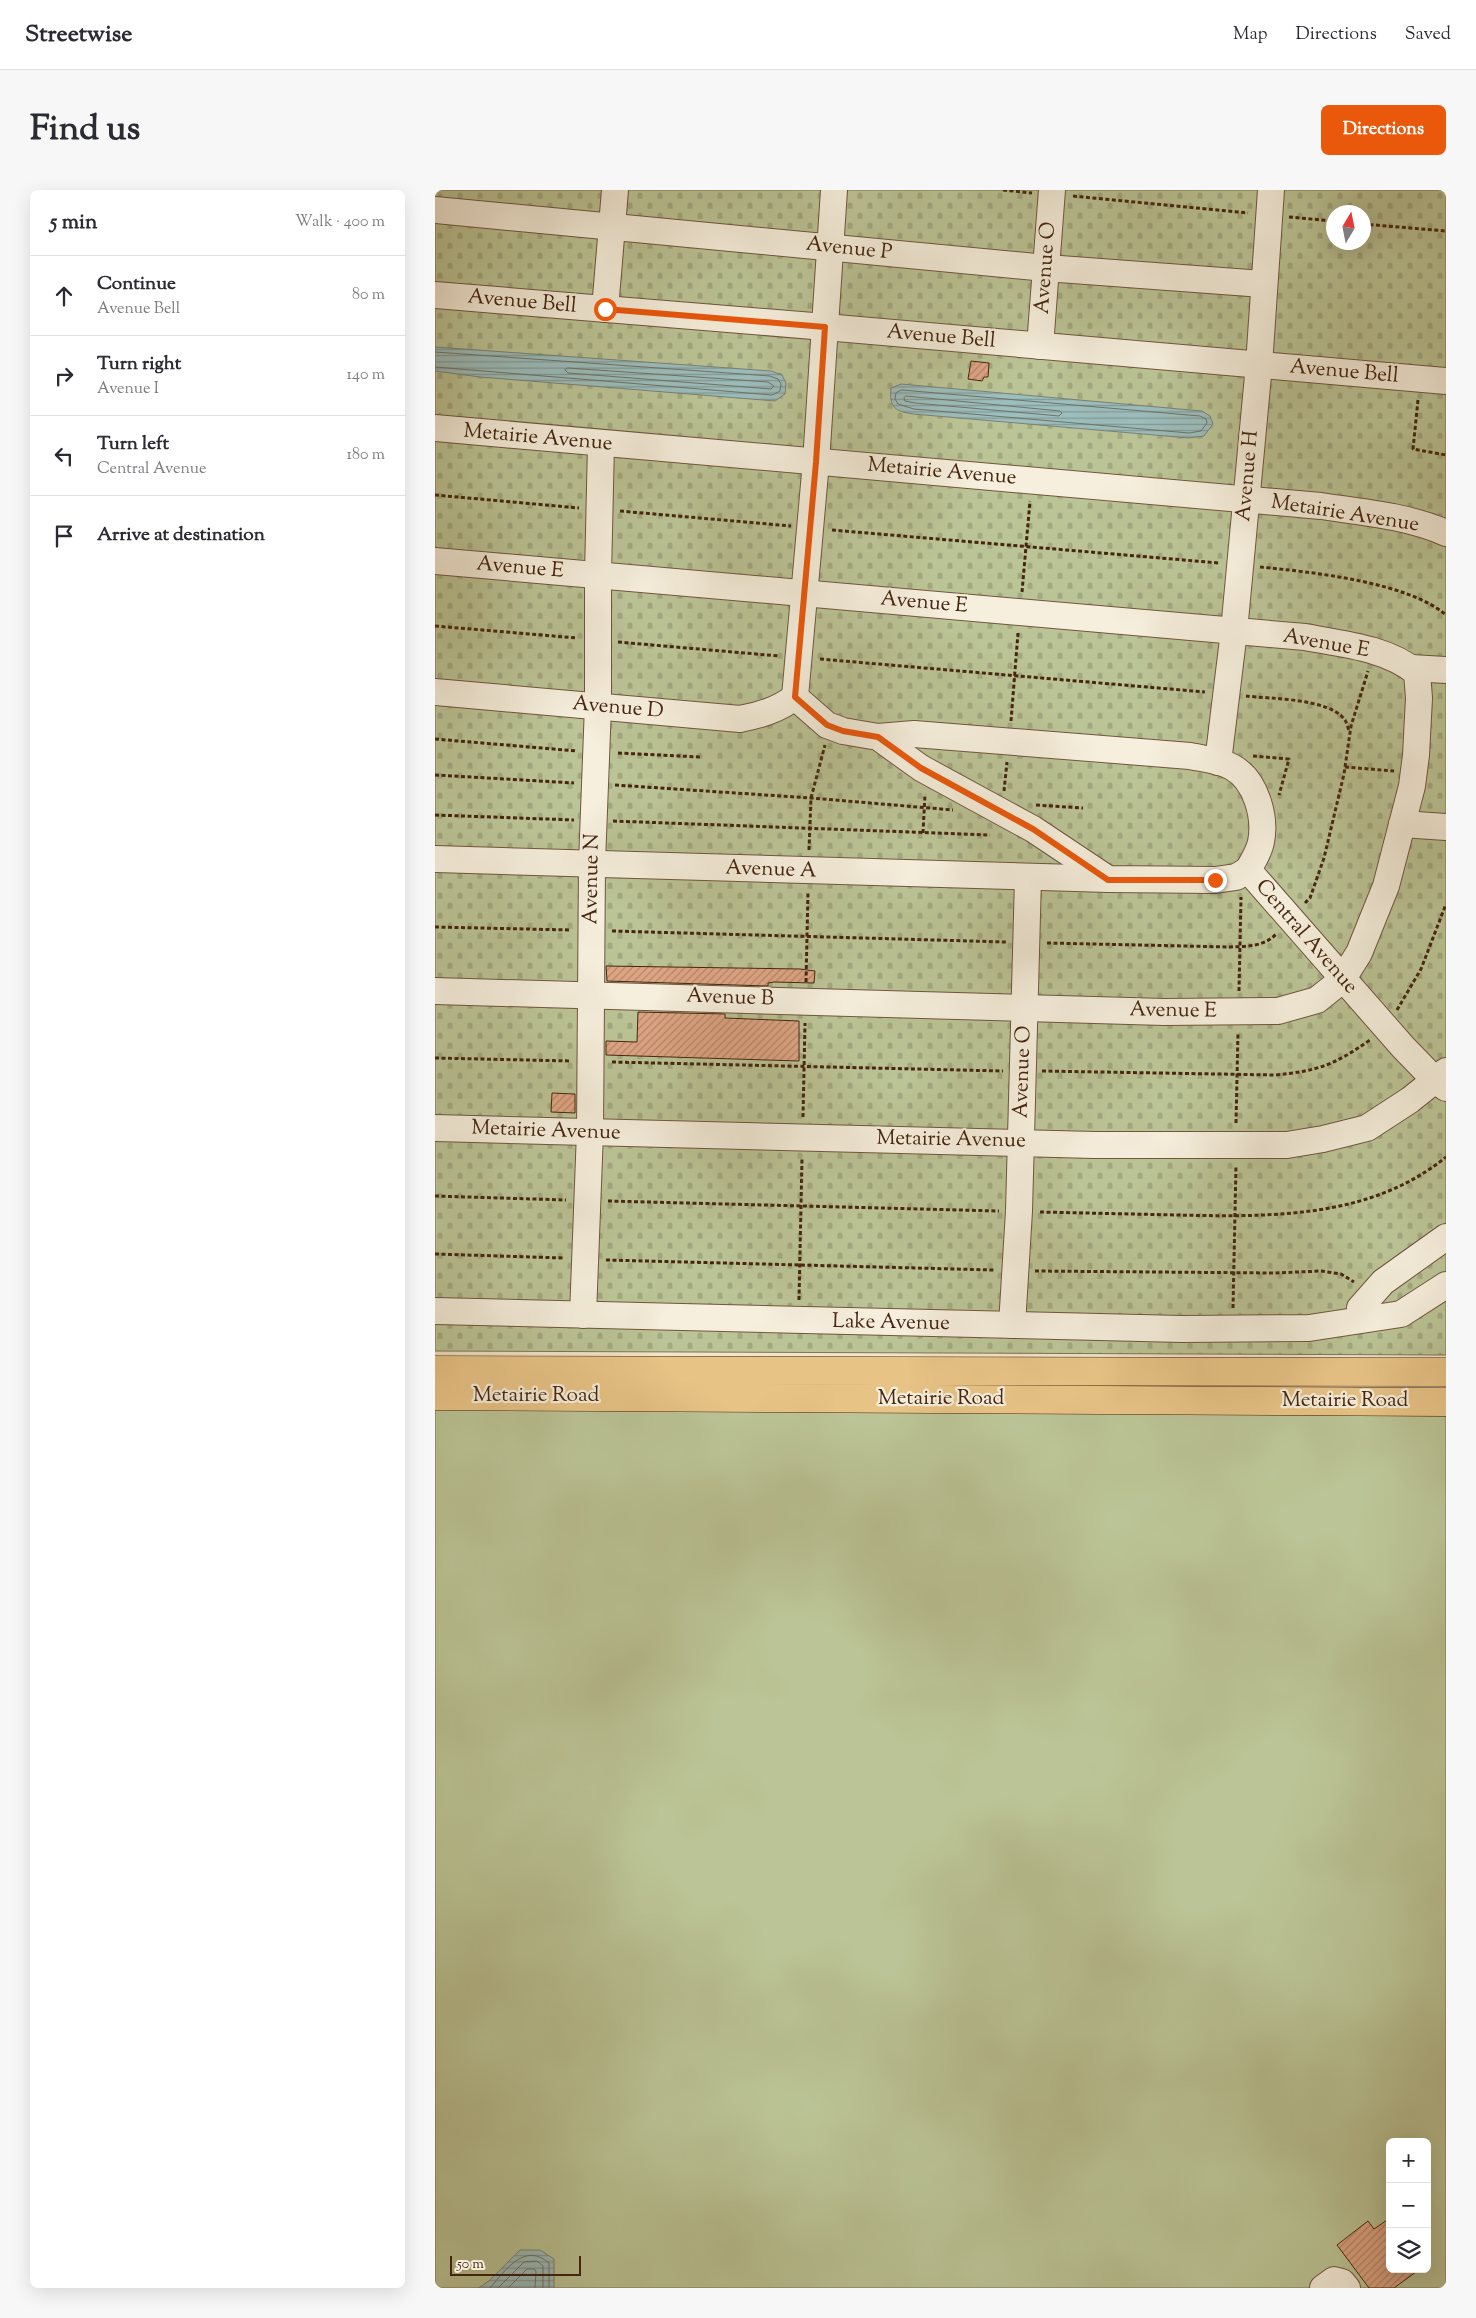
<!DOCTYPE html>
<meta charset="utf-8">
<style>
body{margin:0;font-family:"Sorts Mill Goudy",serif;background:#f7f7f7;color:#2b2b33}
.controls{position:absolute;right:15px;bottom:15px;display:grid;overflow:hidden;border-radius:8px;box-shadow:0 5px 20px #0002}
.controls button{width:45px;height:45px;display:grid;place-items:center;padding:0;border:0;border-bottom:1px solid #e1e1e2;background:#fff;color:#2b2b33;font:25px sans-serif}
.compass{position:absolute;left:891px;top:15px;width:45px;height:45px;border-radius:50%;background:#fff;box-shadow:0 5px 20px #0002;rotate:10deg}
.scale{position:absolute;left:15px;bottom:12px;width:131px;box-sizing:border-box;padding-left:5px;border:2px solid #46250f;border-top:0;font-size:14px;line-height:18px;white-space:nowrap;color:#46250f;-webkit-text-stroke:4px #f6efdd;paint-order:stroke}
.stop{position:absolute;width:15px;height:15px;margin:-11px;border:4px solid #ea580c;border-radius:50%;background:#fff}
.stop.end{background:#ea580c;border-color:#fff;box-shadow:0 1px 5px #0008}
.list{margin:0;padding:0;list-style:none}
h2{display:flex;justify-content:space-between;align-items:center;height:65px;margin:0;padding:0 20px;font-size:21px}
h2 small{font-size:16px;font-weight:400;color:#7c7c81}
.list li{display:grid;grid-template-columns:32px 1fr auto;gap:15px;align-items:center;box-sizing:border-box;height:80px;padding:0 20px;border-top:1px solid #e1e1e2}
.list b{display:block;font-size:19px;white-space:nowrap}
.list p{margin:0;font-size:16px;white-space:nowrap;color:#7c7c81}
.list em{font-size:16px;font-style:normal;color:#7c7c81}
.icon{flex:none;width:28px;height:28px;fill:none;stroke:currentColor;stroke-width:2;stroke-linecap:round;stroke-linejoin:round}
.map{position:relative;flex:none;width:1011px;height:2098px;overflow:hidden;border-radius:8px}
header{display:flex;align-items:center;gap:30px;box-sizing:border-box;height:70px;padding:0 25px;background:#fff;border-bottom:1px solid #e1e1e2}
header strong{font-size:24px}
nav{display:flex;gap:28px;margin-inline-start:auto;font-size:18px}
.intro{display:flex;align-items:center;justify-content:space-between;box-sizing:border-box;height:120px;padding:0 30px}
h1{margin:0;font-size:35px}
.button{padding:12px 22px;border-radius:8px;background:#ea580c;color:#fff;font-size:18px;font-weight:700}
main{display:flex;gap:30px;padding:0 30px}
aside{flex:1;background:#fff;border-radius:8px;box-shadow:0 5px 20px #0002}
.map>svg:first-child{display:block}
</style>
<header>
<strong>Streetwise</strong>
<nav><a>Map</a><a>Directions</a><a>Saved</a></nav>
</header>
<div class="intro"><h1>Find us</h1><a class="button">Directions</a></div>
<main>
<aside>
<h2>5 min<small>Walk · 400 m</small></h2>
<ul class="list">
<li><svg class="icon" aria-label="ahead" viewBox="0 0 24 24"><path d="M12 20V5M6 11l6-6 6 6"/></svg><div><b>Continue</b><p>Avenue Bell</p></div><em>80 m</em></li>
<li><svg class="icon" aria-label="right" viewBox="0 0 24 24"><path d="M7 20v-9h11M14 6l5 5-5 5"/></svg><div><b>Turn right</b><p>Avenue I</p></div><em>140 m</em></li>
<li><svg class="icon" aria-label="left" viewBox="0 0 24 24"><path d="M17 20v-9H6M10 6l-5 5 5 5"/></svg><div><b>Turn left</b><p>Central Avenue</p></div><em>180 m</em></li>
<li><svg class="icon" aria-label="arrive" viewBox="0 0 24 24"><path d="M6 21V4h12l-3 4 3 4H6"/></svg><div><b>Arrive at destination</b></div></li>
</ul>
</aside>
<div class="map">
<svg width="1011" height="2098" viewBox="0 0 1011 2098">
<defs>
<pattern id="cemetery-stones" width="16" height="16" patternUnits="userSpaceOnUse" patternTransform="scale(1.25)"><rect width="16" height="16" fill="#bbc496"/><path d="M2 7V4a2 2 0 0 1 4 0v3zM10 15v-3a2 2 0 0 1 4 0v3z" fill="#a2a880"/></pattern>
<pattern id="water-rules" width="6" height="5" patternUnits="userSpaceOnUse" patternTransform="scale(1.25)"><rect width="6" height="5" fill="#9cbebd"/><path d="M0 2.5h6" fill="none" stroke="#819a98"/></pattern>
<pattern id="building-hatch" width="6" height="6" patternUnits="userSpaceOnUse" patternTransform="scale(1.25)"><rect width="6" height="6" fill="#dea584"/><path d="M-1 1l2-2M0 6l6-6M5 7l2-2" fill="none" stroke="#b6866a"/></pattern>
</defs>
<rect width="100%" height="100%" fill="#f1e6cb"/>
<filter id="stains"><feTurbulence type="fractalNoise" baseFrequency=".004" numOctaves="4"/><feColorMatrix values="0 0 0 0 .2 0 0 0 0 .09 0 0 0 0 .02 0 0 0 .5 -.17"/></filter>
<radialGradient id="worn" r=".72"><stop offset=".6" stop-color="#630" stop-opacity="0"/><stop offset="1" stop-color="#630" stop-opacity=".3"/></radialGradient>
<path fill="#bbc496" stroke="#807452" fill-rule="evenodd" d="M0 1218 1011 1226V2098H0ZM955 1952H992V2079H955Z"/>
<path fill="url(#cemetery-stones)" stroke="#807452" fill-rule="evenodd" d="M0 0H1011V1165L0 1161ZM898 22H928V52H898Z"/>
<g fill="url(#water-rules)" stroke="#7a8177">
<path d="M0 157 336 181 347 185 351 193 350 204 340 211 45 187 0 181Z"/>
<path d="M466 194 767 221 775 226 778 234 769 246 754 248 478 224C460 221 454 218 456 198Z"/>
<path d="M85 2060H105L119 2069V2098H43C55 2093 73 2071 85 2060Z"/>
</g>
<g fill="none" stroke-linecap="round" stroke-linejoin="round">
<g stroke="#717266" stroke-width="1">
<path d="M0 162 335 186 343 189 346 194 345 201 337 205 0 177"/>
<path d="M133 178 333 192 339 196 336 199 133 183 130 180Z"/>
<path d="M467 200 765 226 771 229 772 233 766 241 754 243 479 219 463 214 460 209 461 203Z"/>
<path d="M471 206 625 221 627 223 624 226 480 213 470 211 469 208Z"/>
<path d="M55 2098C71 2079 90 2052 114 2073V2098"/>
<path d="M63 2098 89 2072 102 2071 108 2076V2098"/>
<path d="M73 2098 92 2079H99L101 2081 100 2098"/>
</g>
</g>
<g fill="url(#building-hatch)" stroke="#46250f">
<path d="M536 171 554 173 553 187H549L547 191 533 189Z"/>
<path d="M171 776 365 779 380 781 379 793 339 792 333 793V796L172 791Z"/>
<path d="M203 822 290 824V828L364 831V871L171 865V851L202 852Z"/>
<path d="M117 903 140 904V923L116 922Z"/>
<path d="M955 2028V2079H985L959 2098H934L902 2055 933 2031 939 2039Z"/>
</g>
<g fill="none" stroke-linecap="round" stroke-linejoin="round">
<defs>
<g id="minor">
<path d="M0 20 611 78 828 94"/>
<path d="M0 105 390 137 1011 191"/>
<path d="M170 119 180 0"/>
<path d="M605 156 617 0"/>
<path d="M0 238 886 316C927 322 973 326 1011 343"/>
<path d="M0 371 870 447C907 454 953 458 982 483L984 508 981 565 977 596 951 696 924 763 907 790 882 810 843 821 729 822 0 801"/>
<path d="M976 478 1011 480"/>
<path d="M0 502 305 529C325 525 343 520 360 507"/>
<path d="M360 507 392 535 408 541 443 547 486 578 598 639 673 689 780 690 801 687 813 680 968 857 1000 890 1011 898"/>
<path d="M360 507 381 272 399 0"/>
<path d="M443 547 479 544 755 566C769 569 784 570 797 577 821 590 831 627 826 652 824 662 818 671 813 680"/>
<path d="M783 572 799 441 824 175 836 0"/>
<path d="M967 634 1011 637"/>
<path d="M0 669 673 689"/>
<path d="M0 938 660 955H852L888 949 932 938 975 910 1011 881"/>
<path d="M925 1118 948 1092 1011 1047"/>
<path d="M0 1121 747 1139 874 1138 966 1124 1011 1095"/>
<path d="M148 1125 155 942 157 673 163 516V385L166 254"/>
<path d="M577 1135 584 1021 593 688"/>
<path d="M888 2098 899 2090 907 2092 912 2098"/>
</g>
<g id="major">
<path d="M0 1180 1011 1182"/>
<path d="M0 1206 1011 1212"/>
</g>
</defs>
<use href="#minor" stroke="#71553e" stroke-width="28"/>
<use href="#major" stroke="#46250f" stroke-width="29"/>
<g stroke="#46250f" stroke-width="3" stroke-dasharray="4 2.5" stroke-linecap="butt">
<path d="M568 0 597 3"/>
<path d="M638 6 813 23"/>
<path d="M854 27 898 31"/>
<path d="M928 34 1011 41"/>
<path d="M983 210 978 259 1011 265"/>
<path d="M0 305 144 318"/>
<path d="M185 321 356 336"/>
<path d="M397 340 784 373"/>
<path d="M825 377C876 382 973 392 1011 425"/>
<path d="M587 402 595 311"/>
<path d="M0 436 142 448"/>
<path d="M183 452 344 466"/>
<path d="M385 469 770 502"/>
<path d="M811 506C836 509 894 508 910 530 912 533 913 538 914 541"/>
<path d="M576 531 583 443"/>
<path d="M0 549 142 561"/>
<path d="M183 563 265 567"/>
<path d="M818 566 854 569 844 605"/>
<path d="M910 577 959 581"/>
<path d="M0 585 139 593"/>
<path d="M180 595 376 608 518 620"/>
<path d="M569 601 572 572"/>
<path d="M601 615 648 618"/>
<path d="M0 625 139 630"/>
<path d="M178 631 555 645"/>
<path d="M488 643 490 604"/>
<path d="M374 660 376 608 390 555"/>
<path d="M870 713 875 708 889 668 909 584 916 536 933 481"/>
<path d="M0 737 136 740"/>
<path d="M177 741 571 752"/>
<path d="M612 753 795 757C812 756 830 757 842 743"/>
<path d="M371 792 373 701"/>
<path d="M804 801 806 707"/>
<path d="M962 820 986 779 1011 714"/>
<path d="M0 868 136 871"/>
<path d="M177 872 568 881"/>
<path d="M607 881 840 885C883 881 899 875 935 850"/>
<path d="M368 927 370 833"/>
<path d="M801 933 803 842"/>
<path d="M0 1006 131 1010"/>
<path d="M173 1011 564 1021"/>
<path d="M605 1022C651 1023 696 1024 742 1025 835 1027 935 1029 1011 967"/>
<path d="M0 1064 129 1068"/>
<path d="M171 1070 559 1080"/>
<path d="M600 1081 839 1083 886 1081 906 1084 919 1092"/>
<path d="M364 1110 367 968"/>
<path d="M798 1118 801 975"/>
</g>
<use href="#minor" stroke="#f6efdd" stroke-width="26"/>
<use href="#major" stroke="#e8c386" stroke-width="28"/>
</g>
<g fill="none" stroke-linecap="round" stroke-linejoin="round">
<path stroke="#ea580c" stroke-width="6" d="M170 119 390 137 381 272 360 507 392 535 408 541 443 547 486 578 598 639 673 690H780"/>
</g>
<g text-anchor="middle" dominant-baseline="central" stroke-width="4.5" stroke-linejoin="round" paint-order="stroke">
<g font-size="21" fill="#46250f" stroke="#f6efdd">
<text transform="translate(414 59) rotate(6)">Avenue P</text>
<text transform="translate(611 78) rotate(-86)">Avenue O</text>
<text transform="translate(87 112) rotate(5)">Avenue Bell</text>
<text transform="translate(506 147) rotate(5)">Avenue Bell</text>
<text transform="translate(909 182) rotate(5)">Avenue Bell</text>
<text transform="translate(103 248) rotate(5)">Metairie Avenue</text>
<text transform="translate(507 282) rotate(5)">Metairie Avenue</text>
<text transform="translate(813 286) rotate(-85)">Avenue H</text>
<text transform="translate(910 324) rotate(9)">Metairie Avenue</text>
<text transform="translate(85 378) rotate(5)">Avenue E</text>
<text transform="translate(489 413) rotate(5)">Avenue E</text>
<text transform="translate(891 454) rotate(10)">Avenue E</text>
<text transform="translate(183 518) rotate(5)">Avenue D</text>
<text transform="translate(336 680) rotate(2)">Avenue A</text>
<text transform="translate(157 689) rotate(-89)">Avenue N</text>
<text transform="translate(871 747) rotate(49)">Central Avenue</text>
<text transform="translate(295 808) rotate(2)">Avenue B</text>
<text transform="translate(738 821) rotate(1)">Avenue E</text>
<text transform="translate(588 882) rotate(-88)">Avenue O</text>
<text transform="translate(111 941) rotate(2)">Metairie Avenue</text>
<text transform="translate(516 950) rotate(1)">Metairie Avenue</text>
<text transform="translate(456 1133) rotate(1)">Lake Avenue</text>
<text x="101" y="1206">Metairie Road</text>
<text x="506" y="1209">Metairie Road</text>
<text x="910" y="1211">Metairie Road</text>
</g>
</g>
<rect width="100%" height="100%" filter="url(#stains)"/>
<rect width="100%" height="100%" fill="url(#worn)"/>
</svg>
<div class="controls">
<button>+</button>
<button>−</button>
<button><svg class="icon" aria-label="layers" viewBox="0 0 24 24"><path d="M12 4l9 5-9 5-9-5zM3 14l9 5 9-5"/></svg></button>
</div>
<svg class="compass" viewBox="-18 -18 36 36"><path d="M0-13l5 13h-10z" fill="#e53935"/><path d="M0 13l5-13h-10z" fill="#7c7c81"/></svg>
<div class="scale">50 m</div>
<div class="stop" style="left:170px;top:119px"></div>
<div class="stop end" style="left:780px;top:690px"></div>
</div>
</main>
